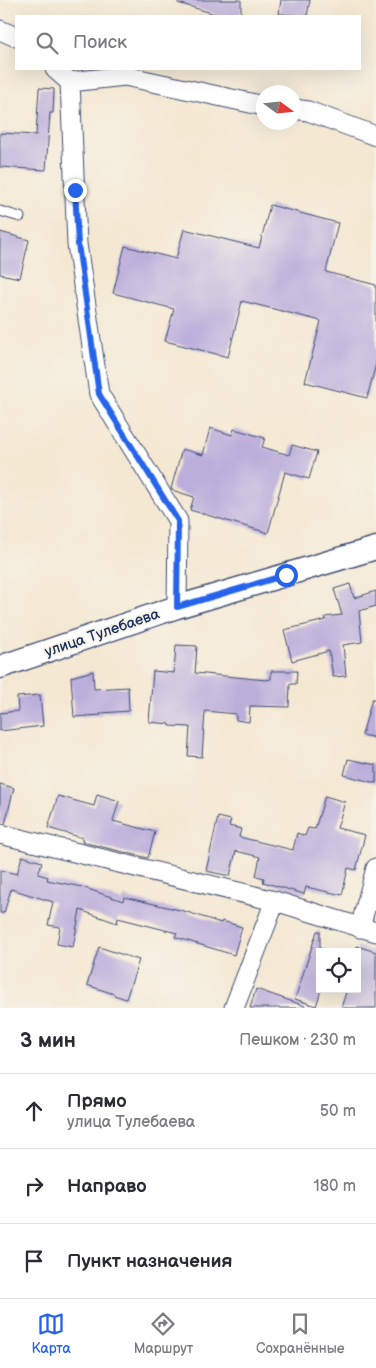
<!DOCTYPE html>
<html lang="ru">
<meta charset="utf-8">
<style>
body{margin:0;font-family:"Balsamiq Sans",sans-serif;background:#f7f7f7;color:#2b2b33}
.controls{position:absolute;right:15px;bottom:15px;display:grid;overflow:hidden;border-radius:0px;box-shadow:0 5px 20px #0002}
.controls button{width:45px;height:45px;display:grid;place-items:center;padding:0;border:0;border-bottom:1px solid #e1e1e2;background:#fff;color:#2b2b33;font:25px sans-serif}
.compass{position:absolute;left:256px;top:85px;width:45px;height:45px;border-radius:50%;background:#fff;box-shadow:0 5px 20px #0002;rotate:105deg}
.stop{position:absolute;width:15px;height:15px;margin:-11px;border:4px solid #2563eb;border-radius:50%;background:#fff}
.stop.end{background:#2563eb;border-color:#fff;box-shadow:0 1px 5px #0008}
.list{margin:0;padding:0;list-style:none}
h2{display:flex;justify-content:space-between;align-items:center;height:65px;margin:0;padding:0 20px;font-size:21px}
h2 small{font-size:16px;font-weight:400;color:#7c7c81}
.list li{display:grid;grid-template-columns:32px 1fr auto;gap:15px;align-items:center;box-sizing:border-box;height:75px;padding:0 20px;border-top:1px solid #e1e1e2}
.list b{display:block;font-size:19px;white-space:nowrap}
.list p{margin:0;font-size:16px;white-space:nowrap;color:#7c7c81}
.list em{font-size:16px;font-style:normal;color:#7c7c81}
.icon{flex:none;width:28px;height:28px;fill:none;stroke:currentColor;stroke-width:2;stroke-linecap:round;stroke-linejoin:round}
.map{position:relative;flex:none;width:376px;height:1008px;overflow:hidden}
.search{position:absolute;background:#fff;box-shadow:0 5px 20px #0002;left:15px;right:15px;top:15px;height:55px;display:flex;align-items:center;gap:12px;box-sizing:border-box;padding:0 18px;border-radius:0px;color:#7c7c81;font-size:19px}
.sheet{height:290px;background:#fff}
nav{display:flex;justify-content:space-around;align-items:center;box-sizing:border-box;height:70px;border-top:1px solid #e1e1e2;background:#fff;font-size:14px;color:#7c7c81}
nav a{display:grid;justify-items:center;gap:2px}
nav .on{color:#2563eb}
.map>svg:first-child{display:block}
</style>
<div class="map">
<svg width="376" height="1008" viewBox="0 0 376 1008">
<rect width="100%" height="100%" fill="#f7f3e8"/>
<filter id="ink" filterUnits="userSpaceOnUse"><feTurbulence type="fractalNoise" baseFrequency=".02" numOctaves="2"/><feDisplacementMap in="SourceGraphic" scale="10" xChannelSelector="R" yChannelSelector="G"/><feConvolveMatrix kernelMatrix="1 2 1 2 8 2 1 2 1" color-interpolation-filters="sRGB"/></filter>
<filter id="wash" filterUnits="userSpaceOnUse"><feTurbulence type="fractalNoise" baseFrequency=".0096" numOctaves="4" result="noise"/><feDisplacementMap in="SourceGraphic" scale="20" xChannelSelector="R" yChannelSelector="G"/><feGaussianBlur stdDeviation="1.12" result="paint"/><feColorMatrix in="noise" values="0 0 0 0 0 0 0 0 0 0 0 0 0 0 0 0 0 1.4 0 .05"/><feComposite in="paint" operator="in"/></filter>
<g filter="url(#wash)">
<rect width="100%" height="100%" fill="#f4e8d3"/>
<g id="blocks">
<g fill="#bcaedb">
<path d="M178 0H241V16H215V14L178 3Z"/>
<path d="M281 0H310L307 16 279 14Z"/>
<path d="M39 88 54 89 53 113H50L46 170 0 167V133L36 135Z"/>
<path d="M270 205 338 223 326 272 376 285V364L367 398 305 382 321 321 242 301 228 357 165 341 174 309 113 293 125 246 176 259 184 229 259 248Z"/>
<path d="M0 232 29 240 20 278 0 274Z"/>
<path d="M210 428 232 435 234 429 265 438 262 447 289 455 292 445 317 452 309 479 285 472 268 533 190 510 194 497 172 490 171 489 182 449 203 455Z"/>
<path d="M350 584 354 598 376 591V606L359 611 362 642 343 645 346 676 333 677 329 651 292 661 284 630 326 620 325 617 342 615 334 589Z"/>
<path d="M176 645 197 646 195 673 266 680 271 679V671H297L296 684H290L289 707 250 706 249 722 236 720V714L205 711 202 757 188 756 190 727 170 726V724L149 722 153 671 174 673Z"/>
<path d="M93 671 94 689 128 687 129 711 101 713V715L74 717 71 677Z"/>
<path d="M40 695 43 726 0 731V713L18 711 17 697Z"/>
<path d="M372 699H376V738L362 735Z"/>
<path d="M348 759 376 765V783L344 775Z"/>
<path d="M0 784 14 788 5 824 0 823Z"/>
<path d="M97 794 119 801 113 821 155 832 148 858 82 842 83 838 48 828 58 796 94 806Z"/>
<path d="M325 796 345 802 337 828 365 835 356 870 348 868 342 895 306 887 304 894 263 882 264 878 256 876 260 857 236 851 230 876 206 871 218 817 231 820 229 826 241 829 239 837 293 850 297 833 305 836 308 828 315 829Z"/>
<path d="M22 856 42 862 38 874 48 877 47 880 82 887 123 901 124 897 184 911 221 923 222 921 242 927 234 955 175 937 177 933 118 918 117 923 80 910 73 947 57 944 60 927 48 925 53 902 11 889 4 913H0V870L17 874Z"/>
<path d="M317 931H320V994L316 1006 295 999Z"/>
<path d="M357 946 376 952V1008H341L347 989H357Z"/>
<path d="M99 947 139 960 126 999 114 995V994L87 985Z"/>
<path d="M256 989 305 1006V1008H250Z"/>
</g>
</g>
</g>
<g filter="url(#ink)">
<use href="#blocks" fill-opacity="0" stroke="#3c4b70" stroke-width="1"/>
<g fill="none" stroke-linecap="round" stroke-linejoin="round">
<defs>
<path id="service" d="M0 211 20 217"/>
<g id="minor">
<path d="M0 30 16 37"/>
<path d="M55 69 70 82"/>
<path d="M294 109 308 111 376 136"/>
<path d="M177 607 178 521 99 394 77 244 70 82 125 76 264 106"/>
<path d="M0 834 275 901 376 932"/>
<path d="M360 928 376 868"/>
<path d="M234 1008 275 901"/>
</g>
<path id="tertiary" d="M0 667 177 607 376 548"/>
</defs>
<use href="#service" stroke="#3c4b70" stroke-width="11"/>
<use href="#minor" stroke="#3c4b70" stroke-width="21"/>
<use href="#tertiary" stroke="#3c4b70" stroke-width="25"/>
<use href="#service" stroke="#fff" stroke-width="9"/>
<use href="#minor" stroke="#fff" stroke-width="19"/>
<use href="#tertiary" stroke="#fff" stroke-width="22"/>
</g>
</g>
<g fill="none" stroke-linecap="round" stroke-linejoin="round" filter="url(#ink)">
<path stroke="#2563eb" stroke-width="6" d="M75 190 78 244 99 394 178 521 177 607 286 575"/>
</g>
<g text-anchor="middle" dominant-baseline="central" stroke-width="4" stroke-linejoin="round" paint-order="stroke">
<g font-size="15" fill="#1b2f5e" stroke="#f7f3e8">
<text transform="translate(102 633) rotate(-19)">улица Тулебаева</text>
</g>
</g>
</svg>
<div class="controls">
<button><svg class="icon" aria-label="locate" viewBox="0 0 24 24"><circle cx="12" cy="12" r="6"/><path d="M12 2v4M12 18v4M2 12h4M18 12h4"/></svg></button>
</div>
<svg class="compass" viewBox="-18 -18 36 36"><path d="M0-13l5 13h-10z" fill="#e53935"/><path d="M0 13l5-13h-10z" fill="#7c7c81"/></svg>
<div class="stop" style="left:286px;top:575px"></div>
<div class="stop end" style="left:75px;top:190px"></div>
<div class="search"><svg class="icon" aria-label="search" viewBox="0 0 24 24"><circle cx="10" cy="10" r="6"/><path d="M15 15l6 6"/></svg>Поиск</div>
</div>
<section class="sheet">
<h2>3 мин<small>Пешком · 230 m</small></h2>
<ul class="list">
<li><svg class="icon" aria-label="ahead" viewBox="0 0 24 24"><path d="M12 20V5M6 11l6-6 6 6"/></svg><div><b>Прямо</b><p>улица Тулебаева</p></div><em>50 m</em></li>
<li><svg class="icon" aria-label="right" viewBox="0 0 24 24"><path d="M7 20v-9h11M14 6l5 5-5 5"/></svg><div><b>Направо</b></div><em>180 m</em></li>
<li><svg class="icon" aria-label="arrive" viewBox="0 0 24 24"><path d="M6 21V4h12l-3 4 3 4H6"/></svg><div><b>Пункт назначения</b></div></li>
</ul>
</section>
<nav>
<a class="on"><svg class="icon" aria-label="map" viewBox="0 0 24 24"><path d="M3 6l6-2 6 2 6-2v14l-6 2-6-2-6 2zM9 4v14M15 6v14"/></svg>Карта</a>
<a><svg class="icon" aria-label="directions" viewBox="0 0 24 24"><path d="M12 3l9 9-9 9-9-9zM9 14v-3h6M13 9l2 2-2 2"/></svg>Маршрут</a>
<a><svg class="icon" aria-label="saved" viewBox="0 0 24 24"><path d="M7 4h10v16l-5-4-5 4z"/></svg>Сохранённые</a>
</nav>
